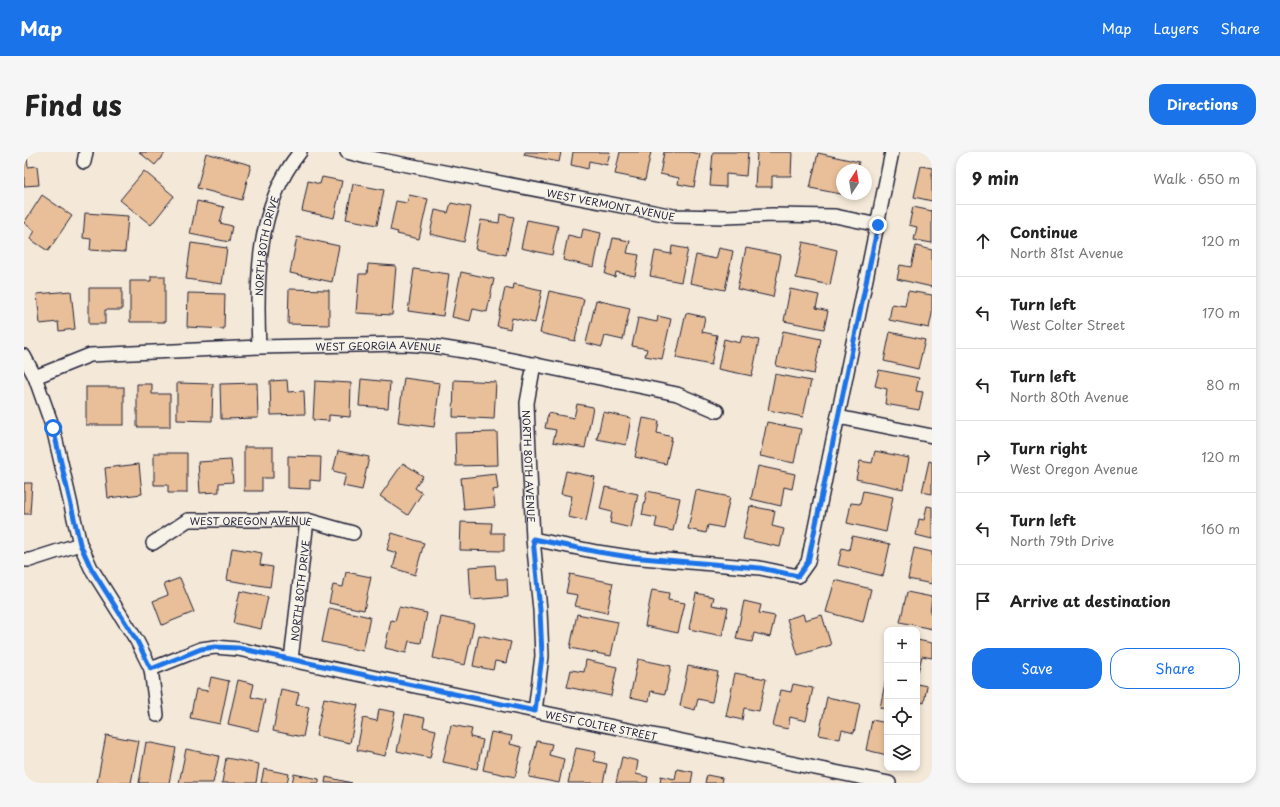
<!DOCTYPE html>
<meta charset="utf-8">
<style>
body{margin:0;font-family:"Playpen Sans",sans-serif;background:#f6f6f6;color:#222}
.controls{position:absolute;right:12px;bottom:12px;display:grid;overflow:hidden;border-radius:8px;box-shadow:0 2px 6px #0003}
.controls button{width:36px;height:36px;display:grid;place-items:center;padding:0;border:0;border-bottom:1px solid #e0e0e0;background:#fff;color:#222;font:20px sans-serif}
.compass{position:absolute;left:812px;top:12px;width:36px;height:36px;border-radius:50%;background:#fff;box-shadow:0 2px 6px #0003;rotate:12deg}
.stop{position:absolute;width:12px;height:12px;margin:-9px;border:3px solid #1a73e8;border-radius:50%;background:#fff}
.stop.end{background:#1a73e8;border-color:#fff;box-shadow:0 1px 4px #0008}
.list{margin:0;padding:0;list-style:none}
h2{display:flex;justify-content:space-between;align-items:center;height:52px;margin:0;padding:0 16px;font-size:17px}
h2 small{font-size:13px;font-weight:400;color:#767676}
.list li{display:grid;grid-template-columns:26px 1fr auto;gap:12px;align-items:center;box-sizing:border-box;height:72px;padding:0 16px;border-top:1px solid #e0e0e0}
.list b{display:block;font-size:15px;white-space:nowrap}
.list p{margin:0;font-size:13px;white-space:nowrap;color:#767676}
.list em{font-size:13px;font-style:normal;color:#767676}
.actions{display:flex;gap:8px;padding:12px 16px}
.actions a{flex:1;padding:9px 0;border:1px solid #1a73e8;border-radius:16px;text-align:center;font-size:14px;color:#1a73e8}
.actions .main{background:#1a73e8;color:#fff}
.icon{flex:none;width:22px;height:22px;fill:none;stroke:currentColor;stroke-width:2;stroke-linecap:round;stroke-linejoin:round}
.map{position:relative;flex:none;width:908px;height:631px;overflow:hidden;border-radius:16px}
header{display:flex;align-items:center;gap:24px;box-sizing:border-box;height:56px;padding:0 20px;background:#1a73e8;color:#fff}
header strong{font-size:19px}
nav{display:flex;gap:22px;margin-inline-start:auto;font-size:14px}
.intro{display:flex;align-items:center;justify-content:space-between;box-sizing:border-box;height:96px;padding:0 24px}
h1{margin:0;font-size:28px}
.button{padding:10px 18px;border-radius:16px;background:#1a73e8;color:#fff;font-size:14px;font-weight:700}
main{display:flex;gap:24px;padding:0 24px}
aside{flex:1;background:#fff;border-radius:16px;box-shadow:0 2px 6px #0003}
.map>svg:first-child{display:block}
</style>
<header>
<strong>Map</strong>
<nav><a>Map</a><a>Layers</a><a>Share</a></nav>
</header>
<div class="intro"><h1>Find us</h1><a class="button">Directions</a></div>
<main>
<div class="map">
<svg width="908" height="631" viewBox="0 0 908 631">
<rect width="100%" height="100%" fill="#f4e9d8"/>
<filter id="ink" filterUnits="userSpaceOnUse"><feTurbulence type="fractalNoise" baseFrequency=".025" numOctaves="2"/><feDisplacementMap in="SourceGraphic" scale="8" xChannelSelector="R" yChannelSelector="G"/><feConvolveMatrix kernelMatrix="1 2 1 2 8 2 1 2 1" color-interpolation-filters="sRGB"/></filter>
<g filter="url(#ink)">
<g fill="#e8bf98" stroke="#22223b">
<path d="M115 0H142L131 13Z"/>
<path d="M501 0H537L535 10 500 3Z"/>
<path d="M549 0H586L583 13 565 9 564 17 547 13Z"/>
<path d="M596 0H627L621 28 591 22Z"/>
<path d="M640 0H665L676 2 670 35 654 32 655 26 636 22Z"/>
<path d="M689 0H724L722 24 702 22V35L686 34Z"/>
<path d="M733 0H768L767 24H748V35H731Z"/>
<path d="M182 1 227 13 218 48 173 36Z"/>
<path d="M794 1 835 10 833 18H818V42H828L827 44 786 36Z"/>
<path d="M0 5H3L4 15 13 14 15 33 0 34Z"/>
<path d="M897 14 908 16V49L890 45Z"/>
<path d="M120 19 150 44 127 73 96 48Z"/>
<path d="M298 25 318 29 310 66 278 59 284 29 296 32Z"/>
<path d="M329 32 360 38 353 73 322 67Z"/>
<path d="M18 43 48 64 24 99 6 87 11 79 0 71Z"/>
<path d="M385 43 404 47 395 87 373 82 374 80 366 78 372 49 383 51Z"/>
<path d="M173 49 200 55 196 71 208 74 205 90 166 82Z"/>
<path d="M427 51 447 55 440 90 406 82 411 58 424 61Z"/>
<path d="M889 55 908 59V91L890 88 893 75 885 73Z"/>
<path d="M61 61 104 64 101 100 66 98 67 87 59 86Z"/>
<path d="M476 62 490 65 482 103 451 97 457 68 475 71Z"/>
<path d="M503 68 534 74 528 103 497 96Z"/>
<path d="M559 77 577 81 570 115 539 108 544 83 557 86Z"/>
<path d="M273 85 315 94 308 130 266 121Z"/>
<path d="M589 86 606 89 603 101 615 103 611 124 592 120 591 125 581 122Z"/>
<path d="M779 90 813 98 806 133 772 126Z"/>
<path d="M167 91 203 96 198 132 162 127Z"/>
<path d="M648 94 664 97 657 130 626 124 631 99 647 102Z"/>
<path d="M892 94 908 98V135L873 127 876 113 887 115Z"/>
<path d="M695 96 709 99 701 138 666 131 672 103 692 107Z"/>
<path d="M722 96 757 103 749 145 713 137Z"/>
<path d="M344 112 372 114 368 163 332 161 335 122H343Z"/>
<path d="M390 117 425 122 419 164 384 159Z"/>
<path d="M437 120 470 127 463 160 449 157 446 169 428 165Z"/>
<path d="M127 124H141V170H106V129H127Z"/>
<path d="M490 132 518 138 511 171 488 166 486 177 473 174 481 136 489 138Z"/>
<path d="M65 136H98V158H81V172H65Z"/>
<path d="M265 137 305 138V173L264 172Z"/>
<path d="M766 137 795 143 792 156 804 159 800 177 760 169Z"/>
<path d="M47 139 51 177 35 179 34 170 16 172 13 142Z"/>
<path d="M525 139 560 147 551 189 516 181Z"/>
<path d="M884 139 908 143V162L905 176 865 168 868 152 881 154Z"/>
<path d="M164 141 201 142 200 177 163 175Z"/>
<path d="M572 148 606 156 599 188 581 184 578 195 562 191Z"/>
<path d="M662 161 681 165 678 180 693 183 687 213 652 206Z"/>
<path d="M634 164 647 167 638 207 621 204 623 197 608 194 614 166 633 170Z"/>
<path d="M759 179 797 187 790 222 752 214Z"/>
<path d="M866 180 901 188 894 217 860 209Z"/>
<path d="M718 184 735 188 728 224 694 217 700 187 716 191Z"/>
<path d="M855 218 895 226 892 239 899 240 895 258 861 252 863 237 851 234Z"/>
<path d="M751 222 787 229 779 265 744 258Z"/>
<path d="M380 226 416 231 410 275 374 270Z"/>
<path d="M337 227 366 230 364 256 335 254Z"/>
<path d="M263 228 264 240 280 239 281 262 247 263 246 229Z"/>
<path d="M430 228 472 230 470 267 429 265Z"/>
<path d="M291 229 327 231 326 265 305 263V269L289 268Z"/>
<path d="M153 231 189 232 188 269 153 268Z"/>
<path d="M233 231 234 266 197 267 196 232Z"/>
<path d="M113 232H128V242H146V275H113Z"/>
<rect x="62" y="235" width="38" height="38"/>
<path d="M553 252 569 255 561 296 529 290 532 278 521 276 524 261 550 266Z"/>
<path d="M579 260 607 266 602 293 573 287Z"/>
<path d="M619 266 635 269 633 281 648 285 642 312 611 305Z"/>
<path d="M743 270 777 277 770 311 736 304Z"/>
<path d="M473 280 474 313 432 314 431 281Z"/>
<path d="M220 295H249V326H238V339H220Z"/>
<path d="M314 299 345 305 338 338 319 334 322 322 309 319Z"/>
<path d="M851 299 885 306 879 337 832 327 836 309 848 311Z"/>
<path d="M130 301H163V341H144V333H130Z"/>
<path d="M264 304 297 305 296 329 286 328V337L264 336Z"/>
<path d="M207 308 209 330 195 331V340L176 341 174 310Z"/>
<path d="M905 309 908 310V342L898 340Z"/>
<path d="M379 311 399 324 391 336 398 341 384 363 356 344Z"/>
<path d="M115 312 118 342 84 346 81 316Z"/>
<path d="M734 314 771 322 768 337 760 335 757 354 727 347Z"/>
<path d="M542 319 571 325 562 369 544 365 548 344 537 342Z"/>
<path d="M472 322 474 337 469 338 471 355 440 358 437 326Z"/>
<path d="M0 331H8L6 362H0Z"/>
<path d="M581 335 614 342 607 376 586 371 588 360 576 357Z"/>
<path d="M672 338 706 345 699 376 684 373 682 381 664 377Z"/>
<path d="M623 339 656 346 649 379 631 375 633 366 618 363Z"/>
<path d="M839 339 869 345 862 380 823 371 827 351 836 352Z"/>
<path d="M726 354 751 359 748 374 760 377 756 395 719 387Z"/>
<path d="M903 354 908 355V387L892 383 895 367 900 368Z"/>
<path d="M437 370 468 371 467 381H480V399L436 398Z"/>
<path d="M368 381 400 391 391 423 369 416 373 401 363 398Z"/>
<path d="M828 384 866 392 859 424 814 413 818 396 825 398Z"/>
<path d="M208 396 238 401 236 413 249 415 246 435 203 428Z"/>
<path d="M890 396 908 400V432L884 427Z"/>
<path d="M471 413 472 427H483L484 445 447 448 445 415Z"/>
<path d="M322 420 347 425 340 458 305 451 309 433 319 435Z"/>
<path d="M546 422 589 431 583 461 551 454 554 443 542 441Z"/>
<path d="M156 426 170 460 138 473 129 449 144 443 140 432Z"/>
<path d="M811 428 847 437 839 470 802 460Z"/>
<path d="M628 438 645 441 644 448 661 451 654 481 621 474Z"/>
<path d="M216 439 244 445 237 477 209 471Z"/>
<path d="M883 440 908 445 906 461 908 462V477L876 470Z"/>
<path d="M672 441 690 445 688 453 704 456 698 484 665 477Z"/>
<path d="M720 449 737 453 735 461 751 464 746 485 730 481 728 490 712 487Z"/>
<path d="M375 455 403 461 397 491 385 489 382 501 361 496 367 468 371 469Z"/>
<path d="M305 456 346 465 339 499 298 490Z"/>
<path d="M553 462 594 470 587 504 546 496Z"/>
<path d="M779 462 781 468 798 463 807 493 774 503 763 467Z"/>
<path d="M417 465 450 472 441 513 409 506Z"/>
<path d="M455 483 487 490 482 511 471 509 469 518 449 514Z"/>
<path d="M893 488 908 491V506L898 504 894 520H893Z"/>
<path d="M614 507 647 514 641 542 627 539 625 549 606 545Z"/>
<path d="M562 508 593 515 587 544 543 535 547 518 560 520Z"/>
<path d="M664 514 694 520 688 550 674 547 671 558 656 554Z"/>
<path d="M711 521 742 527 735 559 720 556 718 568 702 564Z"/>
<path d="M187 525 205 529 196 572 166 566 172 537 184 539Z"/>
<path d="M862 526H863V557L856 556Z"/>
<path d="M214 528 230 532 227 545 241 548 234 579 204 572Z"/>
<path d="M769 532 789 536 782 569 766 565 764 577 749 574 757 538 767 540Z"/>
<path d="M893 532 903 534 900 551 893 549Z"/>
<path d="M257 537 275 541 272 553 285 555 279 585 249 579Z"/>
<path d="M803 545 836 552 830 581 818 578 816 587 795 583Z"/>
<path d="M300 546 334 553 326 591 292 584Z"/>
<path d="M355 557 371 560 361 604 333 598 339 566 353 569Z"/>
<path d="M381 562 401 566 399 575 412 578 406 606 373 599Z"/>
<path d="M848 568 863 571V603L842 598Z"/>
<path d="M427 573 448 577 446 585 459 588 453 617 419 610Z"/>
<path d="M467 580 488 584 486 592 498 595 491 625 459 618Z"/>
<path d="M82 583 115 589 107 631H73Z"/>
<path d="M513 589 528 592 525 603 540 607 535 631 505 625Z"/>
<path d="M122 590 152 596 145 631H115Z"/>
<path d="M552 596 572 600 570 609 583 612 579 631H544Z"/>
<path d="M162 597 195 604 189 631H155Z"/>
<path d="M598 605 614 609 612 622 624 625 623 631H592Z"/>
<path d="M202 606 235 612 232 631H198Z"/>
<path d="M240 617 265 622 263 631H237Z"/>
<path d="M653 617 669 620 667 631H636L637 624 651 627Z"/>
<path d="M270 622 295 627V631H268Z"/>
<path d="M683 623 698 626 697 631H681Z"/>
<path d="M302 625 328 631H301Z"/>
</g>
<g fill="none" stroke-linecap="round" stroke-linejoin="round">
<defs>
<g id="street">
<path id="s1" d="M323 0 342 5 650 64 702 65 748 63 811 64 854 73"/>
<path d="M60 10 62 0"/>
<path id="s2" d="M235 195C232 130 232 54 276 0"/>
<path d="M0 204 11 225 29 276 56 392 67 416 113 489 127 517 133 563"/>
<path id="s3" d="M510 212 503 251 504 277 509 387 516 458 518 504 511 559"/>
<path id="s4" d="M11 225 66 203 235 195 379 192 408 194 459 202 653 242 693 259"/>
<path d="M814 265 908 284"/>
<path d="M509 387 573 400 606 405 736 416 774 424 784 410 868 0"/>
<path id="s5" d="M129 391 164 368H283L329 381"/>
<path d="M0 408H6L56 392"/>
<path id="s6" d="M267 508 283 368"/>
<path id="s7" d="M127 517 177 497 191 495 214 497 511 559 865 631"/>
</g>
</defs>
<use href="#street" stroke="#22223b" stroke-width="16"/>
<use href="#street" stroke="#f7f3e8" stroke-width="13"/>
</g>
</g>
<g fill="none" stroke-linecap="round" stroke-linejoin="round" filter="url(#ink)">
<path stroke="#1a73e8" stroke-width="5" d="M29 276 56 392 67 416 113 489 127 517 177 497 191 495 214 496 511 559 518 504 516 458 509 387 574 400 606 405 736 416 774 424 784 410 854 73"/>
</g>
<g text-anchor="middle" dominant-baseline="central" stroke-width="4" stroke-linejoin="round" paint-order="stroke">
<g font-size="10" fill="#22223b" stroke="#f7f3e8">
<text stroke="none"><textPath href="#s1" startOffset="269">WEST VERMONT AVENUE</textPath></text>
<text stroke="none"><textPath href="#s2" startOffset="102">NORTH 80TH DRIVE</textPath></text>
<text stroke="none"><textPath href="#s4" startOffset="348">WEST GEORGIA AVENUE</textPath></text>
<text stroke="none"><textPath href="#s3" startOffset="103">NORTH 80TH AVENUE</textPath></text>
<text stroke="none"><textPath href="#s5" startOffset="105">WEST OREGON AVENUE</textPath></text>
<text stroke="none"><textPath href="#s6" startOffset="70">NORTH 80TH DRIVE</textPath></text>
<text stroke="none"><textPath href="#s7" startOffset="462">WEST COLTER STREET</textPath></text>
</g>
</g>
</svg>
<div class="controls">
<button>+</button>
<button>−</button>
<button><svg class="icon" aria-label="locate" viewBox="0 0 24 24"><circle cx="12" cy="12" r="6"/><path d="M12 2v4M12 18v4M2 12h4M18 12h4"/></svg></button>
<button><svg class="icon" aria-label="layers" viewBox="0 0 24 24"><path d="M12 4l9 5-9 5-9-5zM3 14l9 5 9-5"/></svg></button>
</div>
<svg class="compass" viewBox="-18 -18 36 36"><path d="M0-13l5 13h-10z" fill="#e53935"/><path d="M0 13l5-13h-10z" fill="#767676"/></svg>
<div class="stop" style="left:29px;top:276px"></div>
<div class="stop end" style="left:854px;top:73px"></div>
</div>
<aside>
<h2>9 min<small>Walk · 650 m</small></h2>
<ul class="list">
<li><svg class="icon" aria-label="ahead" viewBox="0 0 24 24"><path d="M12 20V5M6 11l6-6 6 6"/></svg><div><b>Continue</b><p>North 81st Avenue</p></div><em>120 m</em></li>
<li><svg class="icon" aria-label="left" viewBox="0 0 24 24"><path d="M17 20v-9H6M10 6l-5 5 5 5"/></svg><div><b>Turn left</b><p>West Colter Street</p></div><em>170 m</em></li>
<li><svg class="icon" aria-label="left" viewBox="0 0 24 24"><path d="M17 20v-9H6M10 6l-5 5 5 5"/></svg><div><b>Turn left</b><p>North 80th Avenue</p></div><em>80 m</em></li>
<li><svg class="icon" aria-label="right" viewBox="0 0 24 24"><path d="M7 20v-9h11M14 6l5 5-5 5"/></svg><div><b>Turn right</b><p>West Oregon Avenue</p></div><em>120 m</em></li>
<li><svg class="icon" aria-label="left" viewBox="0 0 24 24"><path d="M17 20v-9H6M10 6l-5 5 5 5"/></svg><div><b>Turn left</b><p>North 79th Drive</p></div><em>160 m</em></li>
<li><svg class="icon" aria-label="arrive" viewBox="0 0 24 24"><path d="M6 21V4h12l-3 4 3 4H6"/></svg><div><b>Arrive at destination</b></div></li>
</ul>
<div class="actions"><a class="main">Save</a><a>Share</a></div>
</aside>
</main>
